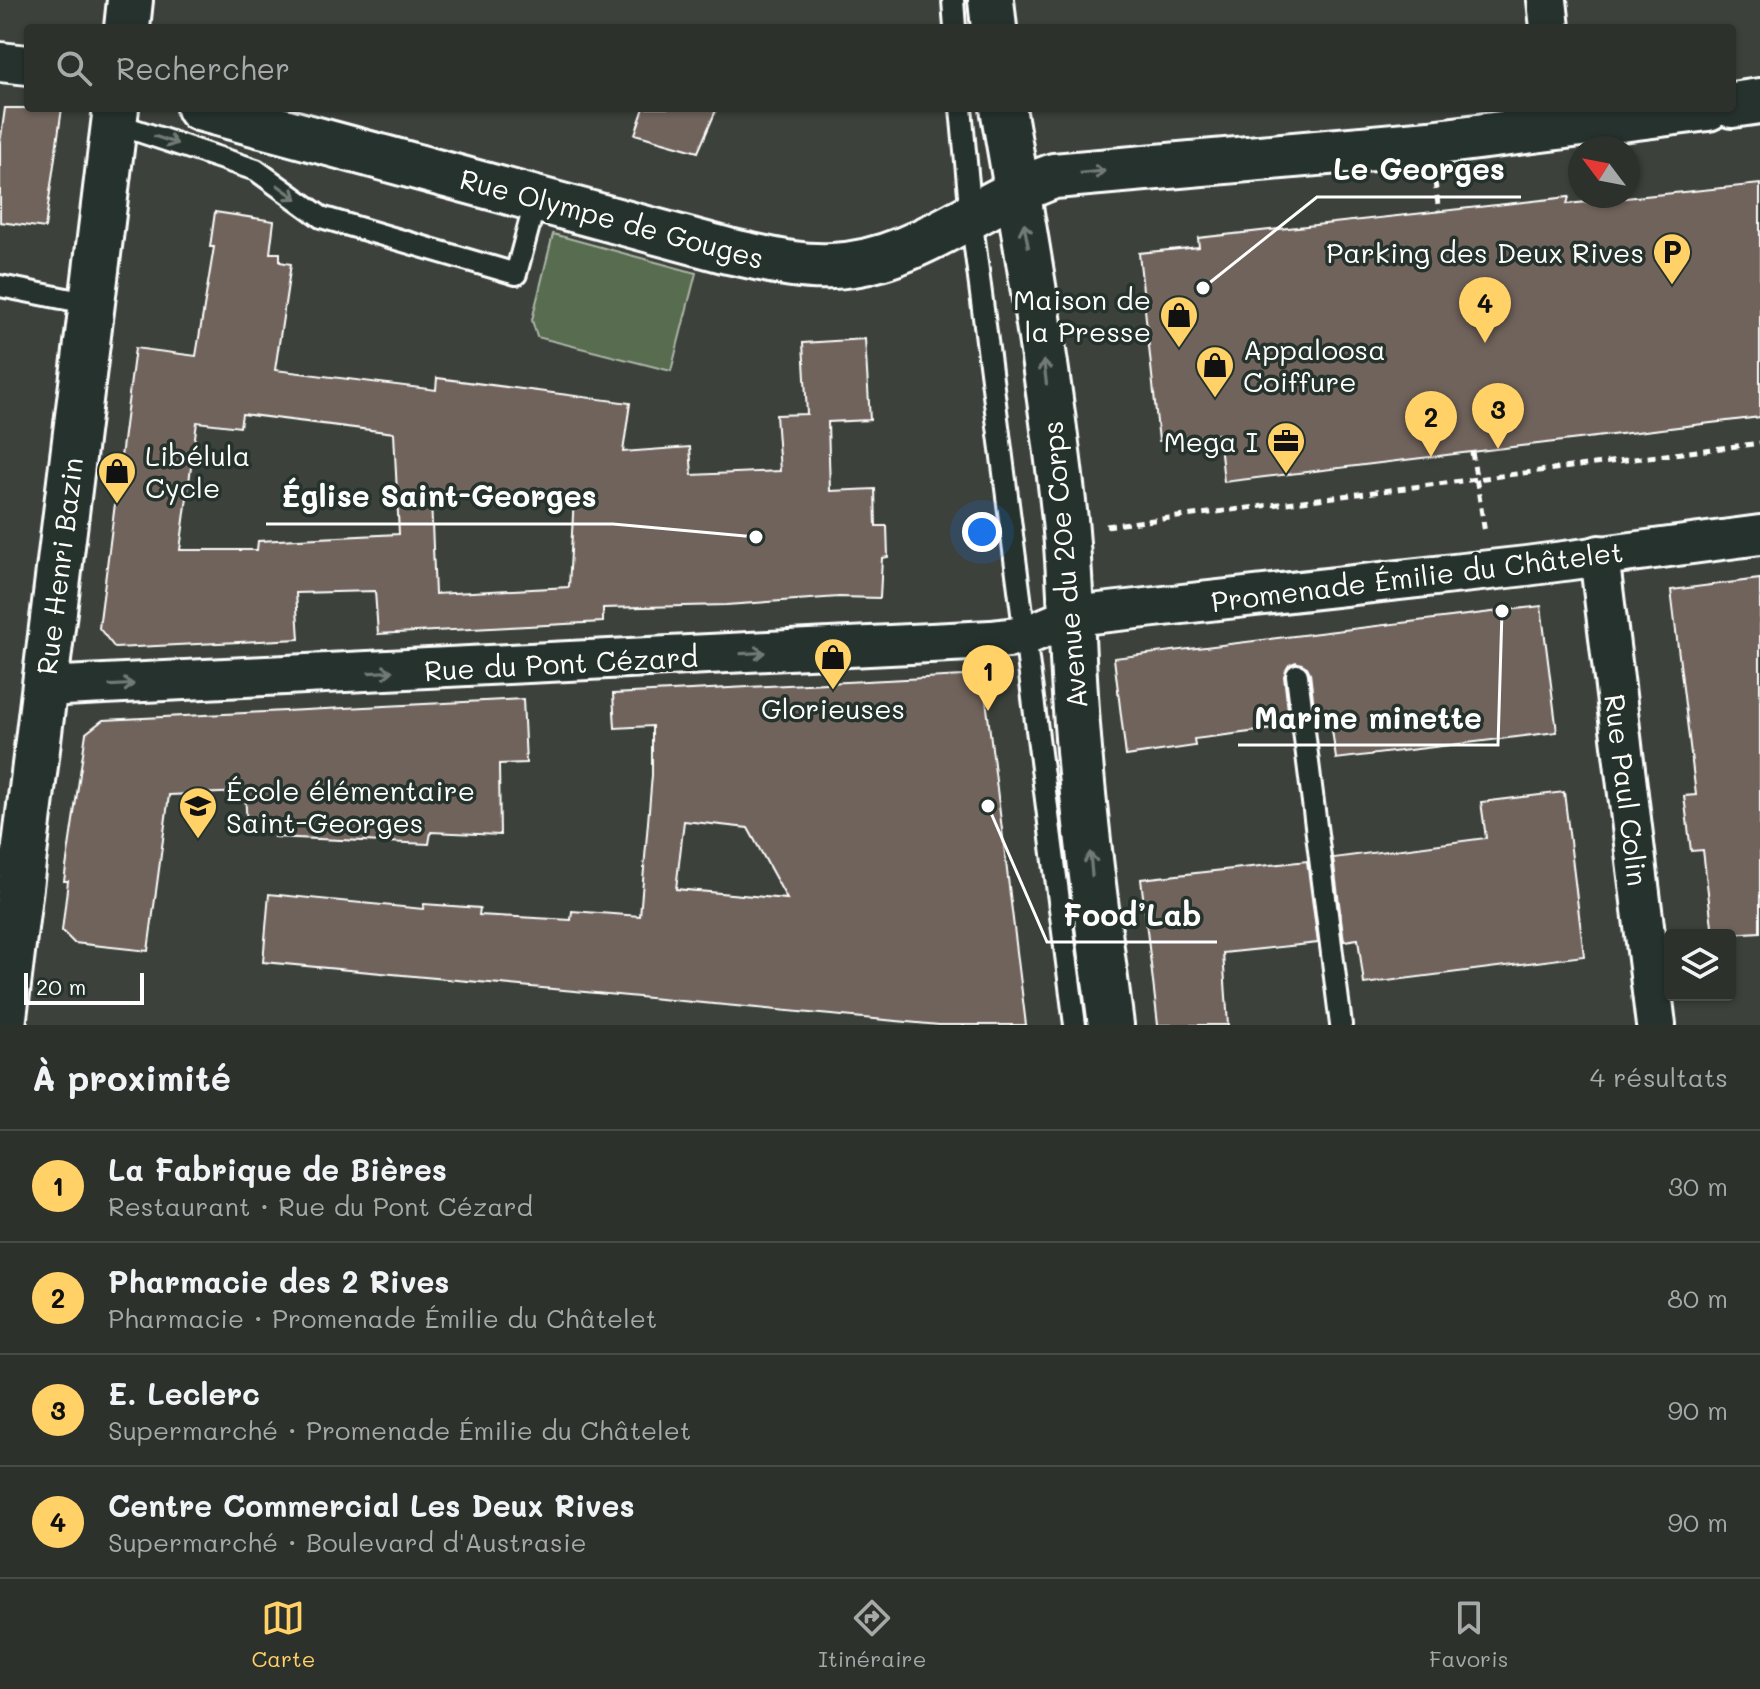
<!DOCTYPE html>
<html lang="fr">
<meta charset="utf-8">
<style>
body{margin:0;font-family:Mali,sans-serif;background:#353934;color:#f1f3f6}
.controls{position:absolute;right:24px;bottom:24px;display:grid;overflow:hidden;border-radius:8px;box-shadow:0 2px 6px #0004}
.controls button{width:72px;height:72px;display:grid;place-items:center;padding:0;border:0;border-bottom:2px solid #484c48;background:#2d312c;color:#f1f3f6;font:40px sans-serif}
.compass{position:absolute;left:1568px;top:136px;width:72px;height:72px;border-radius:50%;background:#2d312c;box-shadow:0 2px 6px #0004;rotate:302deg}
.scale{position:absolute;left:24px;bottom:20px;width:120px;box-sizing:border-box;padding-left:8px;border:4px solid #fff;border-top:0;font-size:22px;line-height:28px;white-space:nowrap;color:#fff;-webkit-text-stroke:6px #26332d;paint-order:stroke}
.you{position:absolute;left:982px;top:532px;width:28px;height:28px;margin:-20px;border:6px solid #fff;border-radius:50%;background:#1a73e8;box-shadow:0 0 0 12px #1a73e833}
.badge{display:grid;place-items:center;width:52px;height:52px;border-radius:50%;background:#ffd166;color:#111;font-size:26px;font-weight:700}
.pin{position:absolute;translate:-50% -66px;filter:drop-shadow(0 2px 4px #0008)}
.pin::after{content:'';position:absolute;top:42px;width:28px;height:24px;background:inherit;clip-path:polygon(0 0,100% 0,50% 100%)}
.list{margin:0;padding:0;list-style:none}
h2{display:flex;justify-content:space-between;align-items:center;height:104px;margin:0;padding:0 32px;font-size:34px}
h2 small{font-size:26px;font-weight:400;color:#a7a9a9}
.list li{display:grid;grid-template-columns:52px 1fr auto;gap:24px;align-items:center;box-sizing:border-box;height:112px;padding:0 32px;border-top:2px solid #484c48}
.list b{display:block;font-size:30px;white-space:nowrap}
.list p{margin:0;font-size:26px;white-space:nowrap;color:#a7a9a9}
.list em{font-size:26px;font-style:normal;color:#a7a9a9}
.icon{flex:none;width:44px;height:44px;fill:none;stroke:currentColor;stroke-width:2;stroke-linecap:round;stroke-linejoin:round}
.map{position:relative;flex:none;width:1760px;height:1025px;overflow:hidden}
.search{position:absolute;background:#2d312c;box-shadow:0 2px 6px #0004;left:24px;right:24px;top:24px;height:88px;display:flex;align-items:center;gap:20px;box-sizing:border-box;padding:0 28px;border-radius:8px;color:#a7a9a9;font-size:30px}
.sheet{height:552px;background:#2d312c}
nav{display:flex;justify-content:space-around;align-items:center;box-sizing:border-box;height:112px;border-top:2px solid #484c48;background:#2d312c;font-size:22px;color:#a7a9a9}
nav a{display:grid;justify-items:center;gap:4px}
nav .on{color:#ffd166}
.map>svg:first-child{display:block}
</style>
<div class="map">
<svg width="1760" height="1025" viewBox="0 0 1760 1025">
<rect width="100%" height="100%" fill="#3c413b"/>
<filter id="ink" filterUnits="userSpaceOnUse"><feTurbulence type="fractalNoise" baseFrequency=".0125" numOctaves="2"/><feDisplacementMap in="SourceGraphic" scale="16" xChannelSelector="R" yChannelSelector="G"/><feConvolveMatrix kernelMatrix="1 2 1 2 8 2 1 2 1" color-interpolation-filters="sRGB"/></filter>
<g filter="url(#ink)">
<path fill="#586c50" stroke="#acb6a8" stroke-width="2" d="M553 234 696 273 671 371 537 337 532 320Z"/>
<g fill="#70635c" stroke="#fff" stroke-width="2" fill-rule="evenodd">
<path d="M5 108H62L45 228 0 222V144Z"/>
<path d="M644 108H717L698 152 635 134Z"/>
<path d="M1760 184V417L1224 482 1219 434 1159 441 1139 253 1199 247 1198 238 1569 197 1567 204Z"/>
<path d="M215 212 274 221 270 253H280V262L291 264 275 370 436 390 437 378 630 403 623 452 690 447 692 475 780 471 776 415 807 414 803 343 865 339 870 420 828 422 830 491 875 489 876 526H887L888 557 882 558 880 598 839 597 726 605 603 608V622L378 634 375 591 296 593 299 639 115 648 99 628 135 348 196 356 214 247H210ZM242 414 394 433 399 534 258 541 257 550H180L197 422 240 427ZM574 497 569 587 435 594 431 500Z"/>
<path d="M1760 579V932L1713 935 1703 850 1691 851 1684 796 1696 795 1671 590Z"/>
<path d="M1541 606 1557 732 1336 759 1331 722 1316 724 1310 673 1307 667 1296 662 1289 665 1284 676 1290 727 1194 739 1195 746 1126 756 1114 658Z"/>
<path d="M983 675 1026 1025H939L263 962 269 894 423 909 424 904 480 908 479 915 571 920 572 911 640 916 652 775V726L615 728 613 694ZM684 821 748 828 787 899 676 889Z"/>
<path d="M523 699 526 763 499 764 500 835 431 832 429 844 274 837 275 828 247 827 245 792 169 795 148 951 74 943 62 931 68 881H64L86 733 103 720Z"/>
<path d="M1564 792 1584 956 1364 984 1358 939 1344 941 1333 858 1486 838 1481 802Z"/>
<path d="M1307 861 1318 943 1223 953 1228 1025H1158L1141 879Z"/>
</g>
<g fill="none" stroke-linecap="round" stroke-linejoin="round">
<defs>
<g id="service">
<path d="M953 0 955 28"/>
<path d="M961 108 971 216 1075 1025"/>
<path d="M114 123 256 170 321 217 516 274 536 199"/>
<path d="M0 286 92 304"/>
<path d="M1297 675 1341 1025"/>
</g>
<g id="minor">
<path d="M1547 0 1550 28"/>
<path d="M0 62 28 65"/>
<path d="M1599 555 1656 1025"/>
<path d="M44 687 991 640 1025 636 1073 616 1526 566 1760 535"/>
</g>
<g id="tertiary">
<path d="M991 0 994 28"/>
<path d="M127 28 130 0"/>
<path d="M1732 105 1760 101"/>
<path d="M199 108 728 251C763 258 797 268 832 266 914 263 980 202 1054 176L1430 143 1708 108"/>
<path d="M1003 108C1027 245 1050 382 1065 520 1070 572 1071 624 1074 677 1080 793 1096 910 1111 1025"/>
<path d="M3 1025 116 108"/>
</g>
</defs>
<use href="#service" stroke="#fff" stroke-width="26"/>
<use href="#minor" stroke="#fff" stroke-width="44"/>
<use href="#tertiary" stroke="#fff" stroke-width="50"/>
<g stroke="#fff" stroke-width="5" stroke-dasharray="8 6" stroke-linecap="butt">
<path d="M1435 182 1439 212"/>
<path d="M1472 452 1485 533"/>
<path d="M1106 526 1760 443"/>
</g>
<use href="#service" stroke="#26332d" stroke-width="20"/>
<use href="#minor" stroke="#26332d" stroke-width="38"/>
<use href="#tertiary" stroke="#26332d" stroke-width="44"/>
</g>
<defs><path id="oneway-shaft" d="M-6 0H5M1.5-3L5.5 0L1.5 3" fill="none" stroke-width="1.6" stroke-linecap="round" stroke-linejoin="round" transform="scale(2)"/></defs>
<g stroke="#727a76">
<use href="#oneway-shaft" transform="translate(166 140) rotate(18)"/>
<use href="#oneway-shaft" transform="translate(1093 172) rotate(-5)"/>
<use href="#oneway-shaft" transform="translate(287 192) rotate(36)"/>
<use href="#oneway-shaft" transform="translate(1026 235) rotate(-101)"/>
<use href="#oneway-shaft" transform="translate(1045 372) rotate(-97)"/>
<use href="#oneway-shaft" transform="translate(753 653) rotate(-3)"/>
<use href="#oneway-shaft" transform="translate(381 672) rotate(-3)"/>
<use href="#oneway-shaft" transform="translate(122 685) rotate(-3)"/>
<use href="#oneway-shaft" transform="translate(1091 864) rotate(-95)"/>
</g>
</g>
<defs>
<symbol id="parking-pin" viewBox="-11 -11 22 30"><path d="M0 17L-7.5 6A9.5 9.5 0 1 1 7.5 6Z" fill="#ffd166" stroke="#26332d"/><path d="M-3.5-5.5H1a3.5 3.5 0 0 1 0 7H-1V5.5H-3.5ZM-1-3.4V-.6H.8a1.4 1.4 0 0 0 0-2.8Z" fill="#111"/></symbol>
<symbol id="shop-pin" viewBox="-11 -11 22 30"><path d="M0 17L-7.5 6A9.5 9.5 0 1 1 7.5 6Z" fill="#ffd166" stroke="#26332d"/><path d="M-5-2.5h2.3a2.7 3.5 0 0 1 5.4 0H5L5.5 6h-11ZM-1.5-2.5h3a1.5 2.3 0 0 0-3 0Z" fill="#111"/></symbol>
<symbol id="office-pin" viewBox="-11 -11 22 30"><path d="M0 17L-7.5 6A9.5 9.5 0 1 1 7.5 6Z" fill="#ffd166" stroke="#26332d"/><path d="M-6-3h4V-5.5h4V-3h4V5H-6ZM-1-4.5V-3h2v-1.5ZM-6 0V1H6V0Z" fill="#111"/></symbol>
<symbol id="school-pin" viewBox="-11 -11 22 30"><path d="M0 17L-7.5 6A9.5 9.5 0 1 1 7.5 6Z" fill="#ffd166" stroke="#26332d"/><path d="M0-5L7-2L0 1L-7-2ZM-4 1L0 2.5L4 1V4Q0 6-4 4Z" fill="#111"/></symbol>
</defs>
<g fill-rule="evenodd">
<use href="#parking-pin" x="1650" y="230" width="44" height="60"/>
<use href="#shop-pin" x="1157" y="293" width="44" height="60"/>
<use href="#shop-pin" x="1193" y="343" width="44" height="60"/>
<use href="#office-pin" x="1264" y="419" width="44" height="60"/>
<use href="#shop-pin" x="95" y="449" width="44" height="60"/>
<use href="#shop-pin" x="811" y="635" width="44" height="60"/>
<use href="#school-pin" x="176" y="784" width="44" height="60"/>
</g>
<g text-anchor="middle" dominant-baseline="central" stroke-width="7" stroke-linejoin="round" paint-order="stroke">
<g font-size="28" fill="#fff" stroke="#26332d">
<text transform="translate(612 218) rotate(15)">Rue Olympe de Gouges</text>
<text transform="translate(1064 565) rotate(-95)">Avenue du 20e Corps</text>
<text transform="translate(59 566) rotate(-83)">Rue Henri Bazin</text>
<text transform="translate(1417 576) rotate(-7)">Promenade Émilie du Châtelet</text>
<text transform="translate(561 663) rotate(-3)">Rue du Pont Cézard</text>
<text transform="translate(1627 790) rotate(83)">Rue Paul Colin</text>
</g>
<g font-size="28" fill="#fff" stroke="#26332d" text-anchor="end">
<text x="1644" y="252">Parking des Deux Rives</text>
<text x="1151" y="299">Maison de<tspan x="1151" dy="32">la Presse</tspan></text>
<text x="1243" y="349" text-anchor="start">Appaloosa<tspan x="1243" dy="32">Coiffure</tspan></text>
<text x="1258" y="441">Mega I</text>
<text x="145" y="455" text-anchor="start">Libélula<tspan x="145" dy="32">Cycle</tspan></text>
<text x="833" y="708" text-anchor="middle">Glorieuses</text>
<text x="226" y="790" text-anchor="start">École élémentaire<tspan x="226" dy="32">Saint-Georges</tspan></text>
</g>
</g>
<path fill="none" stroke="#fff" stroke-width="3" d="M1203 288L1317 197H1521M756 537L613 524H266M1502 611L1498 745H1238M988 806L1047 942H1217"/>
<g fill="#fff" stroke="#26332d" stroke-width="3">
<circle cx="1203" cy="288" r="8"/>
<circle cx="756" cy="537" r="8"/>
<circle cx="1502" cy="611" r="8"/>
<circle cx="988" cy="806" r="8"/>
</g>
<g font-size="30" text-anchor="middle" font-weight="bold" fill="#fff" stroke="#26332d" stroke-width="7" stroke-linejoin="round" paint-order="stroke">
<text x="1419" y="180">Le Georges</text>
<text x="439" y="507">Église Saint-Georges</text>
<text x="1368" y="729">Marine minette</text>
<text x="1132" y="926">Food’Lab</text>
</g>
</svg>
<div class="controls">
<button><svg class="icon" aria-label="layers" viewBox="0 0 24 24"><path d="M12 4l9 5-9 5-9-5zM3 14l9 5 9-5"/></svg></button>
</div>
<svg class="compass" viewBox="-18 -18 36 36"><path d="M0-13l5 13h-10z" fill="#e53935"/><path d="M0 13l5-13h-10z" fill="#a7a9a9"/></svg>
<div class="scale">20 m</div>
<div class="you"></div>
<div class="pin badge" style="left:988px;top:711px">1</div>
<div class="pin badge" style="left:1431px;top:457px">2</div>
<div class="pin badge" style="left:1498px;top:449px">3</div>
<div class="pin badge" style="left:1485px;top:343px">4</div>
<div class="search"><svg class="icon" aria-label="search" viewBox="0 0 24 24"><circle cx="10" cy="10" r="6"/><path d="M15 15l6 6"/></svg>Rechercher</div>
</div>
<section class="sheet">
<h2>À proximité<small>4 résultats</small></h2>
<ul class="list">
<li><span class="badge">1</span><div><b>La Fabrique de Bières</b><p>Restaurant · Rue du Pont Cézard</p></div><em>30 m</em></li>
<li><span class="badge">2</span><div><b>Pharmacie des 2 Rives</b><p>Pharmacie · Promenade Émilie du Châtelet</p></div><em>80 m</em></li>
<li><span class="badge">3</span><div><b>E. Leclerc</b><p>Supermarché · Promenade Émilie du Châtelet</p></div><em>90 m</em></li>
<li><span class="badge">4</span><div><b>Centre Commercial Les Deux Rives</b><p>Supermarché · Boulevard d'Austrasie</p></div><em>90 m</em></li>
</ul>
</section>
<nav>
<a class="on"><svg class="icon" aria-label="map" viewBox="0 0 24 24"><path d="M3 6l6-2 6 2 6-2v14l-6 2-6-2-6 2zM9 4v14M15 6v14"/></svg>Carte</a>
<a><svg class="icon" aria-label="directions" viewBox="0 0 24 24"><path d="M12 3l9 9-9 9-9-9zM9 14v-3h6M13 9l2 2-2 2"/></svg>Itinéraire</a>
<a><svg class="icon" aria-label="saved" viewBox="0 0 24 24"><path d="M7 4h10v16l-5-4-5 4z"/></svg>Favoris</a>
</nav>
